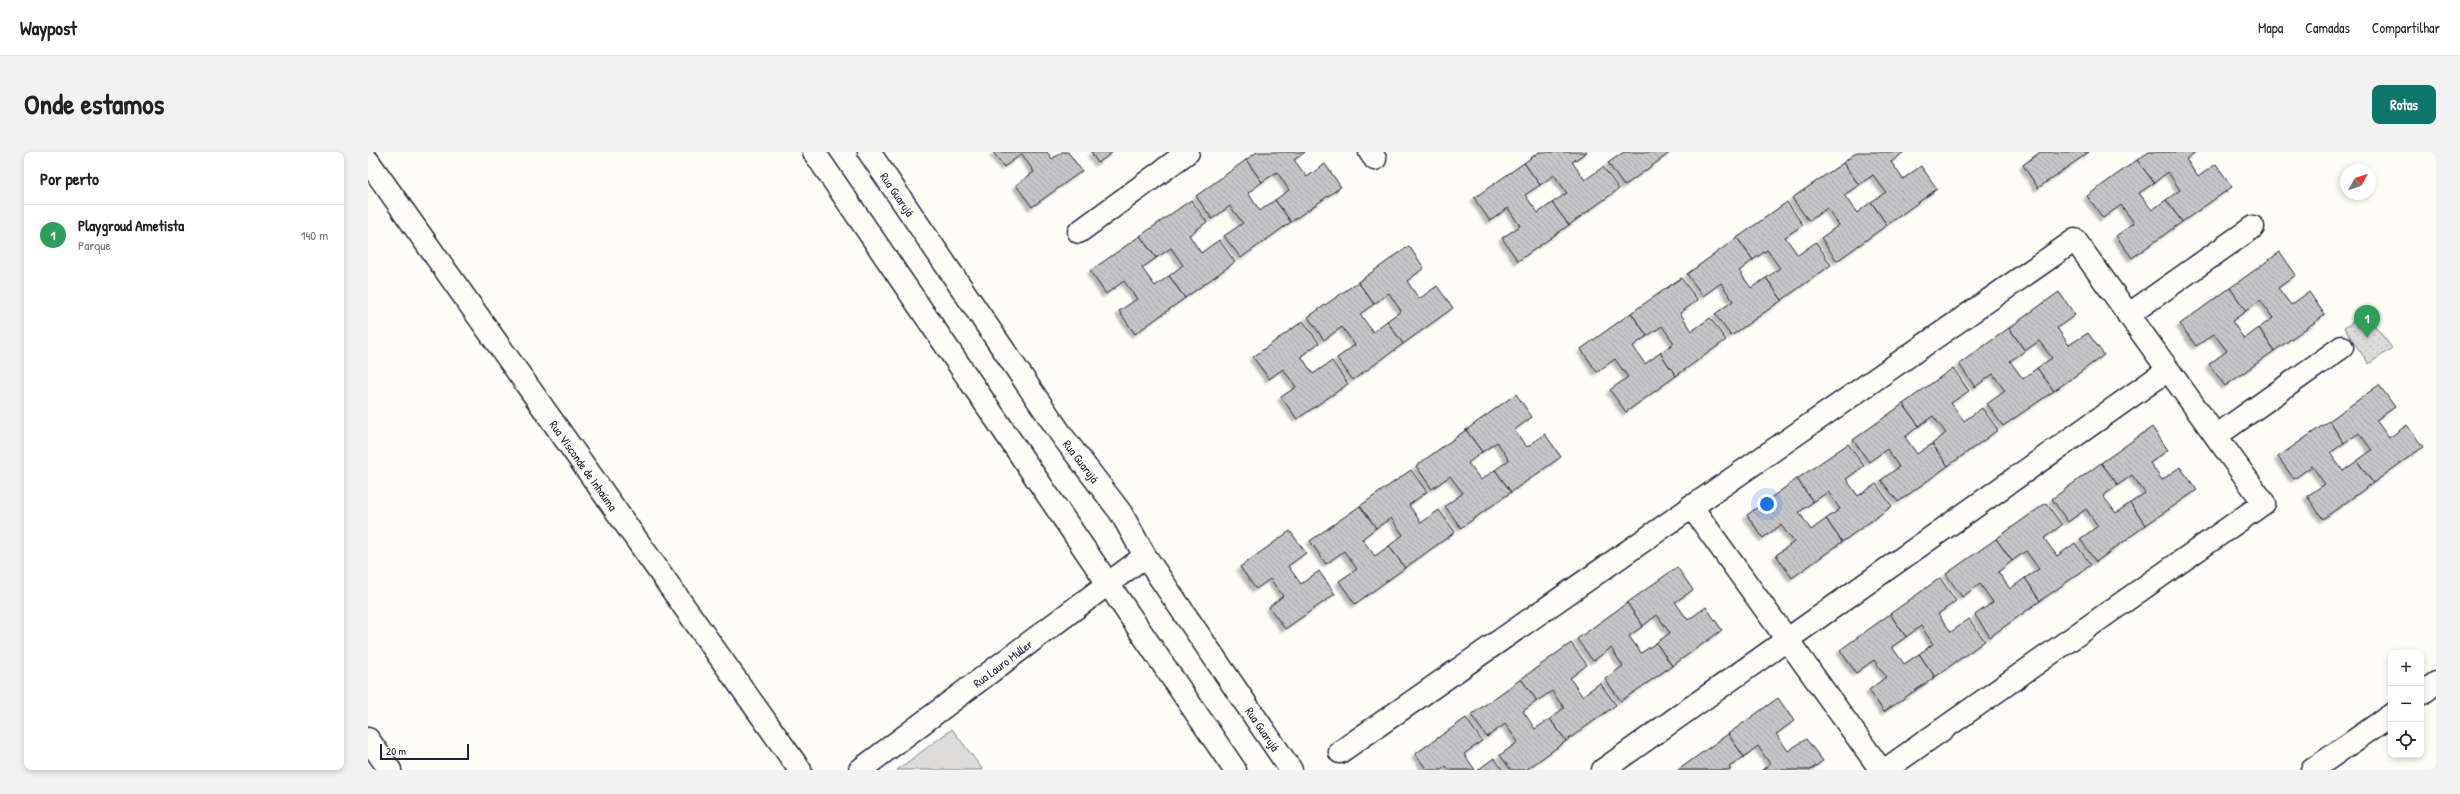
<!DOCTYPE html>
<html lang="pt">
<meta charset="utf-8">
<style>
body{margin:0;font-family:"Patrick Hand",sans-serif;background:#f2f2f2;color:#222}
.controls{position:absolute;right:12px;bottom:12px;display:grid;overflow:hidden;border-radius:8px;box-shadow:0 2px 6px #0003}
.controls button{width:36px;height:36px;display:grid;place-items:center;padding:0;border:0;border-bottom:1px solid #e0e0e0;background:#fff;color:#222;font:20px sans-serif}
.compass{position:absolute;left:1972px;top:12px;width:36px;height:36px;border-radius:50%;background:#fff;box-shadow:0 2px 6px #0003;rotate:51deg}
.scale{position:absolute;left:12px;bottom:10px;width:89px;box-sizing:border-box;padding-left:4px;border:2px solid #22223b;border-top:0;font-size:11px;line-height:14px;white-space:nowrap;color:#22223b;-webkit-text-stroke:3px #fdfcf7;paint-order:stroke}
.you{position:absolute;left:1399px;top:352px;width:14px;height:14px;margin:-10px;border:3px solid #fff;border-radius:50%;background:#1a73e8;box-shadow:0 0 0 6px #1a73e833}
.badge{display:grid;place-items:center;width:26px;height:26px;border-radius:50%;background:#0f766e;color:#fff;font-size:13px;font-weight:700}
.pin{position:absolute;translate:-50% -33px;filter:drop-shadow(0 1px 2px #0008)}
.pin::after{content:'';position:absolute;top:21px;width:14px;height:12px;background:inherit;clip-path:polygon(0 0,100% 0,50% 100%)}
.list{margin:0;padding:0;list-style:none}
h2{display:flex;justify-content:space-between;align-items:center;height:52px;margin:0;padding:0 16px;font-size:17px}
h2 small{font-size:13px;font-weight:400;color:#767676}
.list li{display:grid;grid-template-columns:26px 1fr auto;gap:12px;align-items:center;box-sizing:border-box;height:60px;padding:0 16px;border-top:1px solid #e0e0e0}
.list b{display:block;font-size:15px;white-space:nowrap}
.list p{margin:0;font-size:13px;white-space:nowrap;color:#767676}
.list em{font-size:13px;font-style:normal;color:#767676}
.icon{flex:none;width:22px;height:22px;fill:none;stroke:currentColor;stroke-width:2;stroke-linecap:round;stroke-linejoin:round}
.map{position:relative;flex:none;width:2068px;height:618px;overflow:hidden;border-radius:8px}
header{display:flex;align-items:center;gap:24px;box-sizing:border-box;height:56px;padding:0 20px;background:#fff;border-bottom:1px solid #e0e0e0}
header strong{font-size:19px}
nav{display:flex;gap:22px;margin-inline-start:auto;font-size:14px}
.intro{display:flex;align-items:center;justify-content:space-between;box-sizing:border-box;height:96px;padding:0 24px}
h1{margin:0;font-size:28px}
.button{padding:10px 18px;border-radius:8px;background:#0f766e;color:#fff;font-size:14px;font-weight:700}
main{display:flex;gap:24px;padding:0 24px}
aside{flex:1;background:#fff;border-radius:8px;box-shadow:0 2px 6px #0003}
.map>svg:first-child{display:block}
</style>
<header>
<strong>Waypost</strong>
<nav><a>Mapa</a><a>Camadas</a><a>Compartilhar</a></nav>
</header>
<div class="intro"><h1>Onde estamos</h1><a class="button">Rotas</a></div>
<main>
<aside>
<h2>Por perto<small></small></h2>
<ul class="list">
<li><span class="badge" style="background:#2e9e5b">1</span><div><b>Playgroud Ametista</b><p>Parque</p></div><em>140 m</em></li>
</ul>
</aside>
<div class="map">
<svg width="2068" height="618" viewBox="0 0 2068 618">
<defs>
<pattern id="park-dots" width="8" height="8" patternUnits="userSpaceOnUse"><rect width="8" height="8" fill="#dddcdb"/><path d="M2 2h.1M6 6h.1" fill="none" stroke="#bdbcbd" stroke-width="1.8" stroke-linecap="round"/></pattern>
<pattern id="building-back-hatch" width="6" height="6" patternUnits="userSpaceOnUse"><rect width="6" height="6" fill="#c6c6c8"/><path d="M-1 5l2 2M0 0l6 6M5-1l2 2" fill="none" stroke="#aaaaad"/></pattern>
<filter id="shadow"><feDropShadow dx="-3.5" dy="3.5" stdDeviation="1" flood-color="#0004"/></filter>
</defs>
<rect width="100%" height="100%" fill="#fdfcf7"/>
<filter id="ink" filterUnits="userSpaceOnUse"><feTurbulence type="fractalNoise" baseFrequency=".025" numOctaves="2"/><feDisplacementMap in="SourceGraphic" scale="8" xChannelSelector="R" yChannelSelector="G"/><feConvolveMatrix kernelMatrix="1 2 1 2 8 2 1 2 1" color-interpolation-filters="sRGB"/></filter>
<g filter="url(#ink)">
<path fill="url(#park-dots)" stroke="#807f8b" d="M1997 161 2024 196 2001 212 1976 176Z"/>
<path fill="#dddcdb" stroke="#807f8b" d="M584 577 615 618H529Z"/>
<g fill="url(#building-back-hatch)" stroke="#22223b" filter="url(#shadow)">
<path d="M625 0H679L684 7 694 0H700L714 19 664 55 648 33 666 20 654 2 636 15Z"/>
<path d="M723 0H745L730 11Z"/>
<path d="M889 0H937L926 8 939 25 957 12 973 35 923 70 907 48 921 38 909 20 894 30 878 8Z"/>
<path d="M1171 0H1219L1204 10 1217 28 1235 15 1251 37 1201 73 1184 51 1199 41 1186 23 1172 33 1156 11Z"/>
<path d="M1256 0H1303L1256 34 1240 11Z"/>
<path d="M1489 0H1536L1523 10 1535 27 1553 14 1569 37 1519 73 1503 50 1518 40 1505 23 1491 33 1475 11Z"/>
<path d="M1672 0H1721L1670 36 1655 13Z"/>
<path d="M1781 0H1828L1818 7 1830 25 1848 12 1864 35 1814 70 1798 48 1812 38 1800 20 1786 31 1769 8Z"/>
<path d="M878 8 894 30 880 41 892 59 907 48 923 70 873 106 856 84 875 71 862 54 844 67 828 44Z"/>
<path d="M1769 8 1786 31 1771 41 1784 58 1798 48 1814 70 1764 106 1748 84 1766 71 1753 53 1735 66 1719 44Z"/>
<path d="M1156 11 1172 33 1157 43 1170 61 1184 51 1201 73 1150 109 1134 86 1152 74 1140 56 1122 69 1106 46Z"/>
<path d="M1475 11 1491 33 1476 43 1489 61 1503 50 1519 73 1469 109 1453 86 1471 73 1459 56 1441 69 1424 46Z"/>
<path d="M823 48 839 70 821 83 833 101 851 88 867 110 817 146 801 124 815 113 803 96 788 106 772 84Z"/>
<path d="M1419 50 1435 73 1417 85 1430 103 1448 90 1463 113 1414 148 1398 126 1412 116 1399 98 1385 108 1369 86Z"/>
<path d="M772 84 788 106 774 116 787 134 801 124 817 146 767 182 751 159 769 147 756 129 738 142 722 119Z"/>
<path d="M1369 86 1385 108 1371 119 1383 136 1398 126 1414 148 1363 184 1347 162 1365 149 1353 131 1335 144 1319 122Z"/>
<path d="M1041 94 1056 116 1039 129 1051 147 1069 134 1085 156 1035 192 1019 169 1033 159 1021 141 1006 152 990 130Z"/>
<path d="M1912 100 1928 123 1910 136 1923 153 1941 140 1957 163 1906 199 1891 176 1905 166 1892 148 1878 159 1862 136Z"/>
<path d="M1313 126 1330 148 1312 161 1324 179 1342 166 1358 188 1308 224 1292 201 1306 191 1294 174 1279 184 1263 161Z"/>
<path d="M990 130 1006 152 992 162 1005 180 1019 169 1035 192 985 228 969 206 987 193 974 175 956 188 940 165Z"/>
<path d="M1862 136 1878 159 1864 169 1876 187 1891 176 1906 199 1857 234 1841 212 1859 199 1846 182 1828 194 1812 172Z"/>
<path d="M1691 140 1707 163 1689 176 1701 193 1720 181 1736 203 1686 239 1669 216 1684 206 1671 189 1657 199 1641 176Z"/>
<path d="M1263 161 1279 184 1265 194 1277 212 1292 201 1308 224 1258 260 1242 238 1260 225 1247 207 1229 220 1213 197Z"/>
<path d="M935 169 951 191 933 204 945 222 964 209 980 232 929 267 913 245 928 235 915 217 901 227 885 205Z"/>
<path d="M1641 176 1657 199 1642 209 1655 227 1669 216 1686 239 1635 274 1619 252 1637 239 1625 222 1607 235 1591 212Z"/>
<path d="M1585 216 1601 239 1583 251 1596 269 1614 256 1630 278 1580 314 1564 292 1578 281 1565 264 1551 274 1535 252Z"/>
<path d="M2011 233 2027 255 2008 268 2021 286 2039 273 2055 295 2005 331 1989 309 2004 298 1991 281 1976 291 1961 269Z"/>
<path d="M1148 242 1164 265 1146 278 1159 295 1177 282 1193 305 1143 340 1127 318 1141 308 1129 290 1114 300 1098 278Z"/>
<path d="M1535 252 1551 274 1537 285 1549 302 1564 292 1580 314 1530 350 1513 328 1531 315 1519 297 1501 310 1485 288Z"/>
<path d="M1961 269 1976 291 1962 301 1975 319 1989 309 2005 331 1955 367 1939 344 1957 332 1944 314 1926 327 1910 305Z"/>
<path d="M1784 275 1800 298 1782 311 1794 328 1812 315 1829 338 1778 373 1762 351 1777 341 1764 323 1750 333 1733 311Z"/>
<path d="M1098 278 1114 300 1100 311 1113 328 1127 318 1143 340 1093 376 1077 354 1095 341 1082 324 1064 337 1048 314Z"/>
<path d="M1480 292 1496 314 1478 327 1490 344 1508 332 1524 354 1474 390 1458 367 1472 357 1460 340 1445 350 1429 327Z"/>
<path d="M1733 311 1750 333 1735 344 1748 361 1762 351 1778 373 1728 410 1712 387 1730 374 1718 357 1700 370 1684 347Z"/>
<path d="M1043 318 1059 340 1041 353 1053 371 1071 358 1087 380 1037 416 1021 394 1035 383 1023 366 1008 376 992 354Z"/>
<path d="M1429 327 1445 350 1431 360 1443 378 1458 367 1474 390 1424 426 1408 403 1426 390 1413 373 1395 386 1379 363Z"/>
<path d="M1678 351 1694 373 1676 386 1689 404 1707 391 1723 413 1672 449 1657 426 1671 417 1658 399 1644 409 1628 387Z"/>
<path d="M992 354 1008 376 994 387 1007 404 1021 394 1037 416 987 452 971 429 989 417 976 399 958 412 942 389Z"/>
<path d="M922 379 938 401 920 414 933 432 951 419 967 442 917 477 901 455 915 444 902 427 888 437 872 415Z"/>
<path d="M1628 387 1644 409 1630 420 1642 437 1657 426 1672 449 1622 485 1607 463 1625 450 1612 432 1594 445 1578 422Z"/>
<path d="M1309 415 1325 438 1307 450 1320 468 1338 455 1354 478 1304 514 1288 491 1302 481 1289 463 1275 474 1259 451Z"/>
<path d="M1572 426 1588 449 1570 462 1583 480 1601 467 1617 489 1567 525 1551 502 1565 492 1553 474 1538 485 1522 462Z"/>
<path d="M1259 451 1275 474 1261 484 1273 501 1288 491 1304 514 1253 549 1237 527 1255 514 1243 496 1225 509 1209 487Z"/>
<path d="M1522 462 1538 485 1524 495 1536 512 1551 502 1567 525 1516 560 1501 538 1518 525 1506 508 1488 521 1472 498Z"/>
<path d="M1203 491 1219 513 1202 526 1214 544 1232 531 1248 553 1198 589 1182 567 1196 556 1184 539 1169 549 1153 527Z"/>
<path d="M1153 527 1169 549 1155 559 1167 577 1182 567 1198 589 1158 618H1143L1132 603 1150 590 1137 572 1119 585 1103 563Z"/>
<path d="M1410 546 1426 569 1408 582 1420 599 1438 587 1455 609 1442 618H1394L1402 612 1390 594 1376 605 1360 582Z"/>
<path d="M1098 566 1114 589 1096 602 1107 618H1081L1078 614 1073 618H1059L1047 602Z"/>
<path d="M1360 582 1376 605 1361 615 1363 618H1310Z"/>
<path d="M1126 606 1135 618H1110Z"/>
</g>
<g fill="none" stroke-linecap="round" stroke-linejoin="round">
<defs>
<g id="minor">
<path d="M446 0 867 618"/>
<path id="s1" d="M501 0 695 285 753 361 777 404 923 618"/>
<path d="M1002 0 1007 7"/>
<path id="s2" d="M0 9 432 618"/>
<path d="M711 80 820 0"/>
<path d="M1760 163 1885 75"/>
<path d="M1848 284 1974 195"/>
<path d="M1323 354 1513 618"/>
<path d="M2053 542 2068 531"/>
<path d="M0 587 22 618"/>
<path d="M972 600 1707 88 1896 351 1517 618"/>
<path id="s3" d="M492 618 777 404"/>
<path d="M1235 618 1800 218"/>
<path d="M1944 618 2023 563"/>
</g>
</defs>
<use href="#minor" stroke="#22223b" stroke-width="25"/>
<use href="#minor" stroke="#fdfcf7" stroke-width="22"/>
</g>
</g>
<g text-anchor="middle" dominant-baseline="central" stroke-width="3.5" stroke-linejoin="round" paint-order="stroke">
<g font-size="12" fill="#22223b" stroke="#fdfcf7">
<text stroke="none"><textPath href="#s1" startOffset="51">Rua Guarujá</textPath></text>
<text stroke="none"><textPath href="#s1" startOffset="375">Rua Guarujá</textPath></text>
<text stroke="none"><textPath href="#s2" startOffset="373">Rua Visconde de Inhaúma</textPath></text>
<text stroke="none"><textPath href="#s3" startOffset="178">Rua Lauro Muller</textPath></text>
<text stroke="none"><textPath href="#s1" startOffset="699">Rua Guarujá</textPath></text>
</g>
</g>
</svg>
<div class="controls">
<button>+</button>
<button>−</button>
<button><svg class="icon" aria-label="locate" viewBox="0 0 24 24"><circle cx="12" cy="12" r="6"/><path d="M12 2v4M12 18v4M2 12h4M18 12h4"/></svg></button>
</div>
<svg class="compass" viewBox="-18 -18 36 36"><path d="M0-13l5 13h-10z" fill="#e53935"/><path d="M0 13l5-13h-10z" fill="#767676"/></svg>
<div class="scale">20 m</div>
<div class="you"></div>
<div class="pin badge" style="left:1999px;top:186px;background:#2e9e5b">1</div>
</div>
</main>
